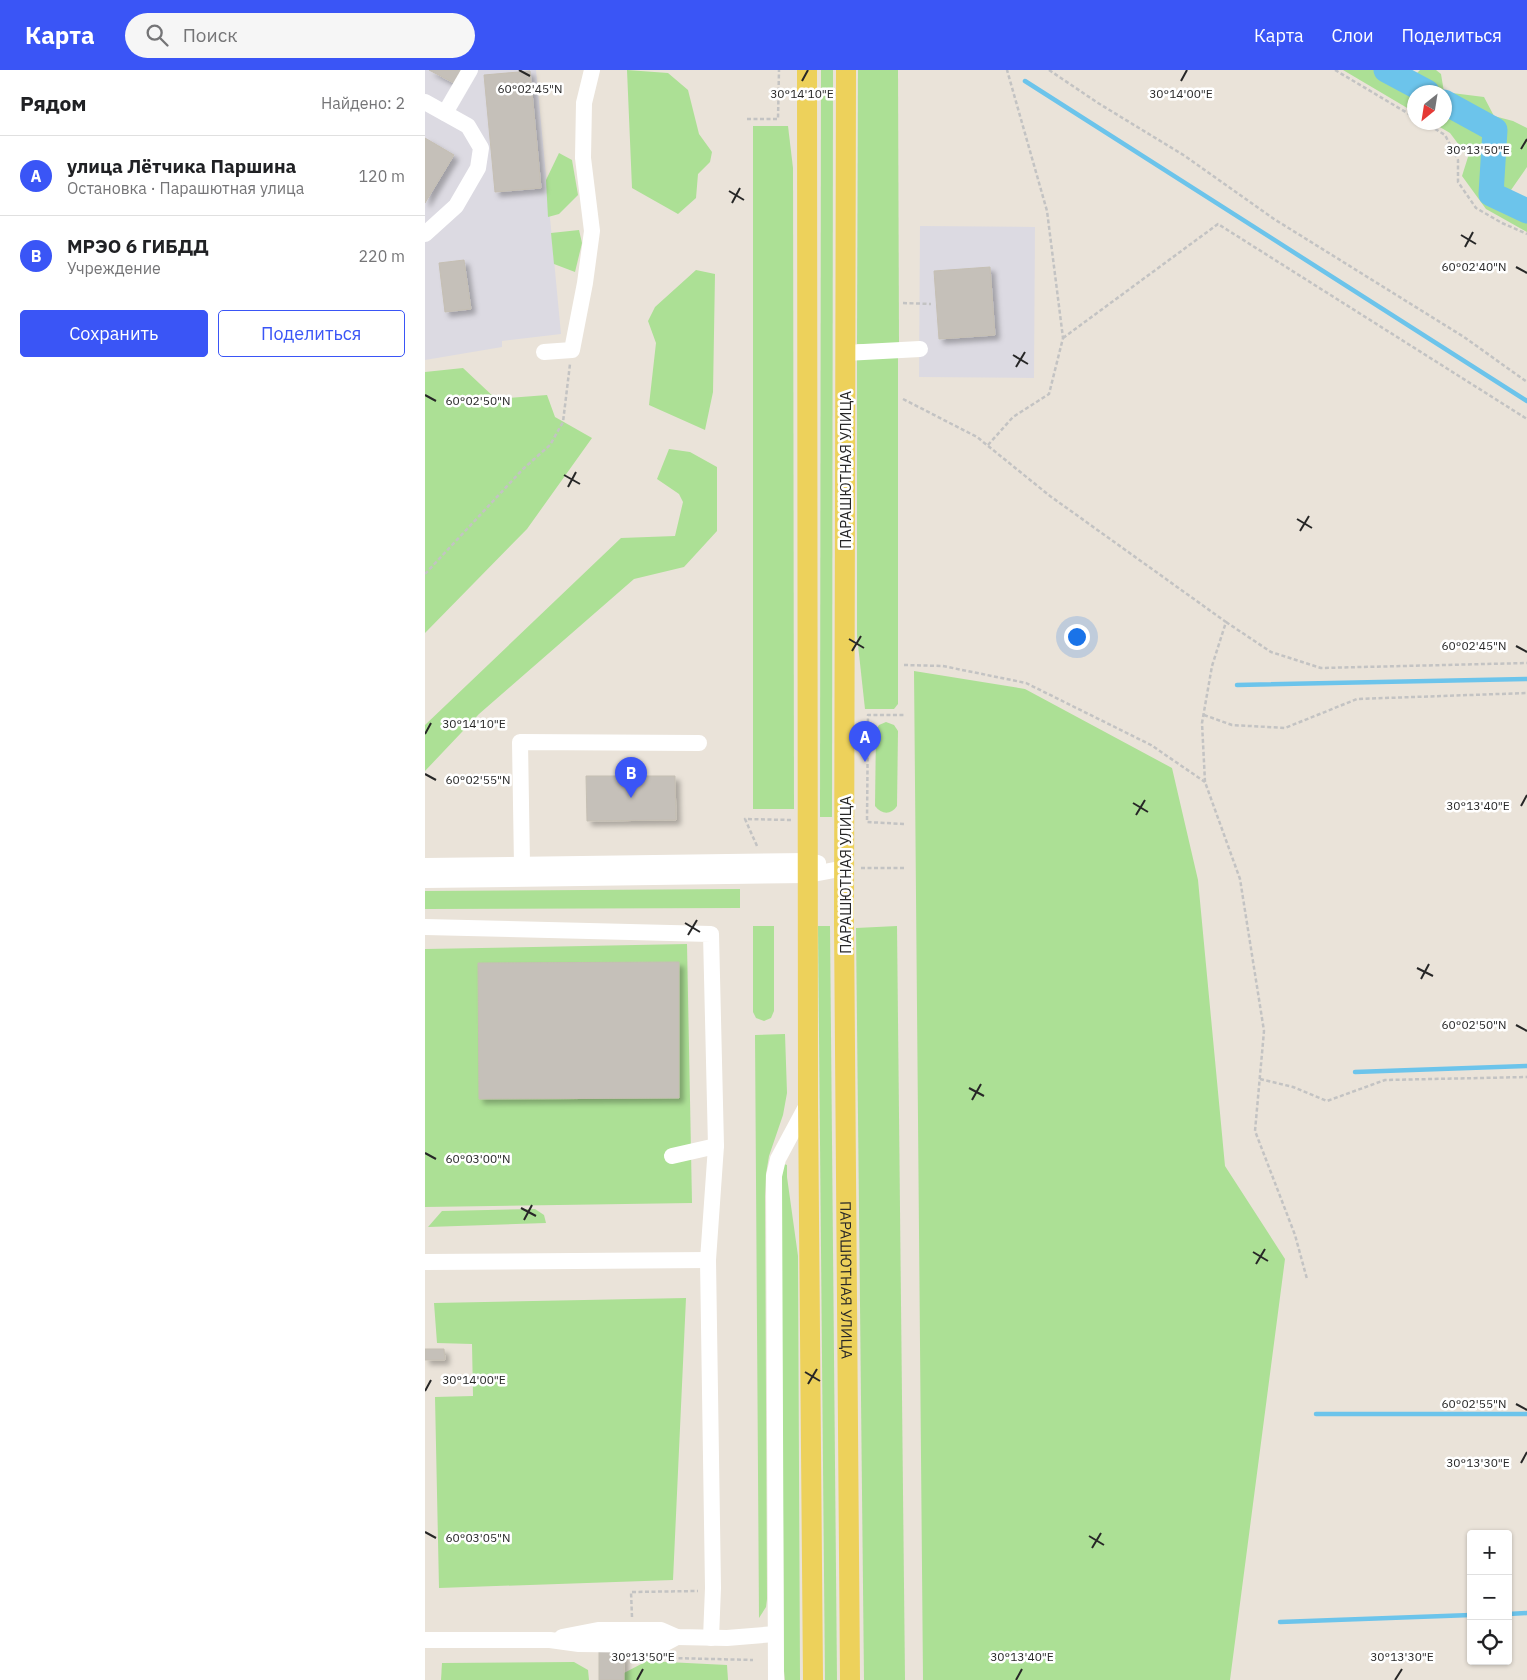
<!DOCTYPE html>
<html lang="ru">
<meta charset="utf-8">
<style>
body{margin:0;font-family:"IBM Plex Sans",sans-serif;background:#f6f6f6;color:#202124}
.controls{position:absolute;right:15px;bottom:15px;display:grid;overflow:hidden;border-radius:5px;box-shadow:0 1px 4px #0004}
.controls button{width:45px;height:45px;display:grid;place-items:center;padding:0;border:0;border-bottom:1px solid #e0e0e0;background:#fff;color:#202124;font:25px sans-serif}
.compass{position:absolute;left:982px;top:15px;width:45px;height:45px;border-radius:50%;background:#fff;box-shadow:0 1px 4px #0004;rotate:210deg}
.you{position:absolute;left:651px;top:566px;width:18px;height:18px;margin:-12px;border:4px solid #fff;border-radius:50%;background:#1a73e8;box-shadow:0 0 0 8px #1a73e833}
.badge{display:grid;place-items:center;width:32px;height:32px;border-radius:50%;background:#3a55f6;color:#fff;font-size:16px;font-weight:700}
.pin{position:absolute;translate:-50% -41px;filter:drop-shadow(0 1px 2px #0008)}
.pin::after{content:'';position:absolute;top:26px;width:18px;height:15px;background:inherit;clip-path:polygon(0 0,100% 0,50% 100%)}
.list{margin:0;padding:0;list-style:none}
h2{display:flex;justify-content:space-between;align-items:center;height:65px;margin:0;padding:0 20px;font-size:21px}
h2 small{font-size:16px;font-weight:400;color:#757577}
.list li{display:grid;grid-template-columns:32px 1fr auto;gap:15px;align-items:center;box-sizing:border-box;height:80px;padding:0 20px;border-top:1px solid #e0e0e0}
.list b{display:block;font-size:19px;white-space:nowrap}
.list p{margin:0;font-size:16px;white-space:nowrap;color:#757577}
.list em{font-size:16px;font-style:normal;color:#757577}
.actions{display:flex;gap:10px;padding:15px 20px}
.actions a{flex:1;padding:11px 0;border:1px solid #3a55f6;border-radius:5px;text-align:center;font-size:18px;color:#3a55f6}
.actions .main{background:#3a55f6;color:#fff}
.icon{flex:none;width:28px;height:28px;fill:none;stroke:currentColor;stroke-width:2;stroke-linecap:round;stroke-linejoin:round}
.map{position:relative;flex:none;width:1102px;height:1610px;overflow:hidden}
header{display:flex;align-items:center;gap:30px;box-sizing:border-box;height:70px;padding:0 25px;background:#3a55f6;color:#fff}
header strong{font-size:24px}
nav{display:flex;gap:28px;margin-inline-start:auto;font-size:18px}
.search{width:350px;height:45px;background:#f6f6f6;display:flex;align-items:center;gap:12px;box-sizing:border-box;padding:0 18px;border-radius:28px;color:#757577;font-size:19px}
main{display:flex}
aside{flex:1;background:#fff}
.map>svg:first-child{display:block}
</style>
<header>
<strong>Карта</strong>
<div class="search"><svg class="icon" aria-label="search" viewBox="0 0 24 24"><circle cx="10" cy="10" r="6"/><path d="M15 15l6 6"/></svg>Поиск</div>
<nav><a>Карта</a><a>Слои</a><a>Поделиться</a></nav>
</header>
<main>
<aside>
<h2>Рядом<small>Найдено: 2</small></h2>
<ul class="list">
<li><span class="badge">A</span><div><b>улица Лётчика Паршина</b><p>Остановка · Парашютная улица</p></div><em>120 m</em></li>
<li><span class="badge">B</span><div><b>МРЭО 6 ГИБДД</b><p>Учреждение</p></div><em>220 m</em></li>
</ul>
<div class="actions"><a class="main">Сохранить</a><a>Поделиться</a></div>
</aside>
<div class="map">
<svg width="1102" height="1610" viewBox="0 0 1102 1610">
<defs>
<filter id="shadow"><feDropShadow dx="4.5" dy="4.5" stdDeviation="2.5" flood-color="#0004"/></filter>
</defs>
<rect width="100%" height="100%" fill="#eae3d9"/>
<g fill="#dcdae2">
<path d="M0 0H111L136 264 77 271V277L0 290Z"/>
<path d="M495 156 610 157 609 308 494 307Z"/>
</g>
<g fill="#ace095">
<path d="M202 0 243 3 263 20 274 64 287 82 285 92 273 104 271 128 253 144 207 118Z"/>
<path d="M396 0H408L407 747H395Z"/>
<path d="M433 0H473L474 274H432Z"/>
<path d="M918 0H983L992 3 995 0H1011L1016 4 1019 22 1059 27 1069 46 1088 51 1102 58V97L1086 120 1091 128 1102 133V162L1061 139 1037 106 1043 87 1025 63 1008 53 1019 52V22H989V42Z"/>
<path d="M328 56H363L368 98 369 739H328Z"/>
<path d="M134 83 147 90 153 125 134 144 123 147 121 110Z"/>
<path d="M154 160 157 173 150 202 129 194 126 163Z"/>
<path d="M271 200 290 204 288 322 280 360 224 335 231 273 223 251 230 237Z"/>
<path d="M473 287V634L469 639H440L432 566V289Z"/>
<path d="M38 298 71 329 122 325 130 347 167 368 102 459 0 563V302Z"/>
<path d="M244 379 265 382 292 397V461L259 497 209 509 54 644 0 701V655L196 468 250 466 258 432 254 424 232 409Z"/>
<path d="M489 601 600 619 747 698 773 810 800 1096 860 1189 805 1610H498Z"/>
<path d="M461 652 469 655 473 661 472 736C466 745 457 745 450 736L451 660 454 655Z"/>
<path d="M315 819V838L0 839V821Z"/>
<path d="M328 856H349V941L346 948 339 951 331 948 328 942Z"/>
<path d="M393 856H405L412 1610H400Z"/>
<path d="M472 856 480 1610H439L431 858Z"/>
<path d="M262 874 267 1133 0 1137V879Z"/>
<path d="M360 964 362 1023 358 1045 344 1086 341 1104 340 1126 342 1529 341 1537 334 1548 330 965Z"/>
<path d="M359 1094 362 1095V1107L373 1186 375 1610H360L359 1601 356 1107Z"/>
<path d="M110 1139 119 1145 121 1153 3 1157 17 1141Z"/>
<path d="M261 1228 248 1510 14 1518 10 1327 48 1326 47 1274 12 1273 9 1233Z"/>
<path d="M222 1591 302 1595 303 1610H199V1603Z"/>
<path d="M149 1592 163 1600 164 1610H16L17 1593Z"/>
</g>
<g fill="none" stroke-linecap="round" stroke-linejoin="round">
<g stroke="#6cc4eb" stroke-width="4.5">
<path d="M600 11 1102 331"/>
<path d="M812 615 1102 609"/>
<path d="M930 1002 1102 996"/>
<path d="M891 1344H1102"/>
<path d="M1083 1544 1102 1543"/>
<path d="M855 1552 1046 1545"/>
</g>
<g stroke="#6cc4eb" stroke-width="25">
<path d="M961 0 1002 22"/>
<path d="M1019 32 1070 60 1066 124 1102 141"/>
</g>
</g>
<g fill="#c5c0b9" stroke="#c5bfb3" filter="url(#shadow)">
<path d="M4 0H36L29 13Z"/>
<path d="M105 1 116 118 70 122 59 5Z"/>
<path d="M0 68 29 85 0 133Z"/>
<path d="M39 190 46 239 20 242 14 193Z"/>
<path d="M565 197 570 265 514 269 509 201Z"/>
<path d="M161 706H250L251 750 162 751Z"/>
<path d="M254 892V1028L54 1029 53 893Z"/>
<path d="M0 1279H19L20 1290H0Z"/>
<rect x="174" y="1578" width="25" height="32"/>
</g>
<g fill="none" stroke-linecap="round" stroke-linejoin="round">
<g stroke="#c3c3c3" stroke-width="2.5" stroke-dasharray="4 2.5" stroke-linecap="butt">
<path d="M624 0 673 33 760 86 849 149 1039 267 1102 312"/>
<path d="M910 0 989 47"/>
<path d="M322 49H353L354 0"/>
<path d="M999 52 1020 65 1033 90V112L1051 138 1077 153 1102 164"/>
<path d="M478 233 506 234"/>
<path d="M638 268 793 154 1102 349"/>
<path d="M478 329 552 367 625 426 801 552 787 596 777 653 780 712 815 809 839 961 830 1061 870 1165 882 1209"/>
<path d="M563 375 588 347 624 324 638 268 622 141 582 0"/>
<path d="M0 504 98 399 125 375 138 352 145 294"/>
<path d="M801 552 846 582 896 598 1102 593"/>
<path d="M479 595 518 596 601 613 726 675 780 712"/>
<path d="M779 645 807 655 860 658 932 629 1102 623"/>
<path d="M479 754 442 752 443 645H479"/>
<path d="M332 776 320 749 366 750"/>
<path d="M436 798H479"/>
<path d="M835 1009 868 1017 902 1031 960 1010 1102 1007"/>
<path d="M207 1547 206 1522 273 1521"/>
<path d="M247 1588 328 1590"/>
</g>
<g stroke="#fff" stroke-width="16">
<path d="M0 32 43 56 56 78 53 98 31 136 0 164"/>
<path d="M20 43 45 0"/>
<path d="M119 282 147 280 160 213 167 161 158 88 159 33 167 0"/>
<path d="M420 283 495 279"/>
<path d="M97 795 95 672 274 673"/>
<path d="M0 796 383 791 393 793"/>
<path d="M0 810 383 805 420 798"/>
<path d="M0 857 286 864 291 1076 283 1190 288 1518 286 1568"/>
<path d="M247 1086 291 1076"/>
<path d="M0 1192 283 1190"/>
<path d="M137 1567 173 1560H236L252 1567 302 1568 350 1564"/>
<path d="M0 1570H125L154 1574 237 1575 252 1567"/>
<path d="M351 1610 349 1106 353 1089 383 1033"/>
</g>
<g stroke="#edd15b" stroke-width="20">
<path d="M382 0 383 1033 388 1610"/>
<path id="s1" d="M421 0 419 852 425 1610"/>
</g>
</g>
<path fill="none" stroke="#272727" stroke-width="2" d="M94 0 105 6M377 11 383 0M756 11 762 0M1096 79 1102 69M304 121 319 130M307 133 315 118M1036 165 1051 174M1040 177 1048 162M1091 197 1102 203M588 285 603 294M591 297 600 282M0 325 11 331M139 405 155 414M143 417 151 402M872 449 887 458M875 461 884 446M424 569 439 578M1091 576 1102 582M427 581 436 566M0 664 6 653M0 704 11 710M708 733 723 742M1096 736 1102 725M711 745 720 730M260 853 275 862M263 865 272 850M992 898 1008 906M996 909 1004 894M1091 955 1102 961M544 1018 559 1026M547 1030 556 1014M0 1083 11 1089M96 1138 111 1146M99 1150 107 1135M828 1182 843 1191M831 1194 840 1179M380 1302 395 1311M383 1314 392 1299M0 1321 6 1310M1091 1334 1102 1340M1096 1393 1102 1382M0 1462 11 1468M664 1466 679 1475M667 1478 676 1463M212 1610 218 1599M591 1610 597 1599M970 1610 977 1599"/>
<g text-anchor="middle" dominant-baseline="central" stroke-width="5" stroke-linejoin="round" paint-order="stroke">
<g font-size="15" fill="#272727" stroke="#fff">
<text transform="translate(420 400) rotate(-90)">ПАРАШЮТНАЯ УЛИЦА</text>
<text transform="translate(420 805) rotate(-90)">ПАРАШЮТНАЯ УЛИЦА</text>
<text stroke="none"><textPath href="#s1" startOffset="1210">ПАРАШЮТНАЯ УЛИЦА</textPath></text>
</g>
</g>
<g font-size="12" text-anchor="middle" fill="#272727" stroke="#fff" stroke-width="5" stroke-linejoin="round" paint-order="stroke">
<text x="105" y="23">60°02'45"N</text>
<text x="377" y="28">30°14'10"E</text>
<text x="756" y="28">30°14'00"E</text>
<text x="1053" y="84">30°13'50"E</text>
<text x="1049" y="201">60°02'40"N</text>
<text x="53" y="335">60°02'50"N</text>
<text x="1049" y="580">60°02'45"N</text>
<text x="49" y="658">30°14'10"E</text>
<text x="53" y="714">60°02'55"N</text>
<text x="1053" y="740">30°13'40"E</text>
<text x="1049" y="959">60°02'50"N</text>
<text x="53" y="1093">60°03'00"N</text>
<text x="49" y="1314">30°14'00"E</text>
<text x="1049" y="1338">60°02'55"N</text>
<text x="1053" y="1397">30°13'30"E</text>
<text x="53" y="1472">60°03'05"N</text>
<text x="218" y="1591">30°13'50"E</text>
<text x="597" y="1591">30°13'40"E</text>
<text x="977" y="1591">30°13'30"E</text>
</g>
</svg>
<div class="controls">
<button>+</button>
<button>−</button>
<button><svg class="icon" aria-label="locate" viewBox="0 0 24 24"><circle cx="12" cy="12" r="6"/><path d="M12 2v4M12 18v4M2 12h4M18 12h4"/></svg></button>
</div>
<svg class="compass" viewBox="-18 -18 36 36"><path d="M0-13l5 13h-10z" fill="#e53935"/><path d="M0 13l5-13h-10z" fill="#757577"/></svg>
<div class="you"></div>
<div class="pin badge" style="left:440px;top:692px">A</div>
<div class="pin badge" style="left:206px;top:728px">B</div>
</div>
</main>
